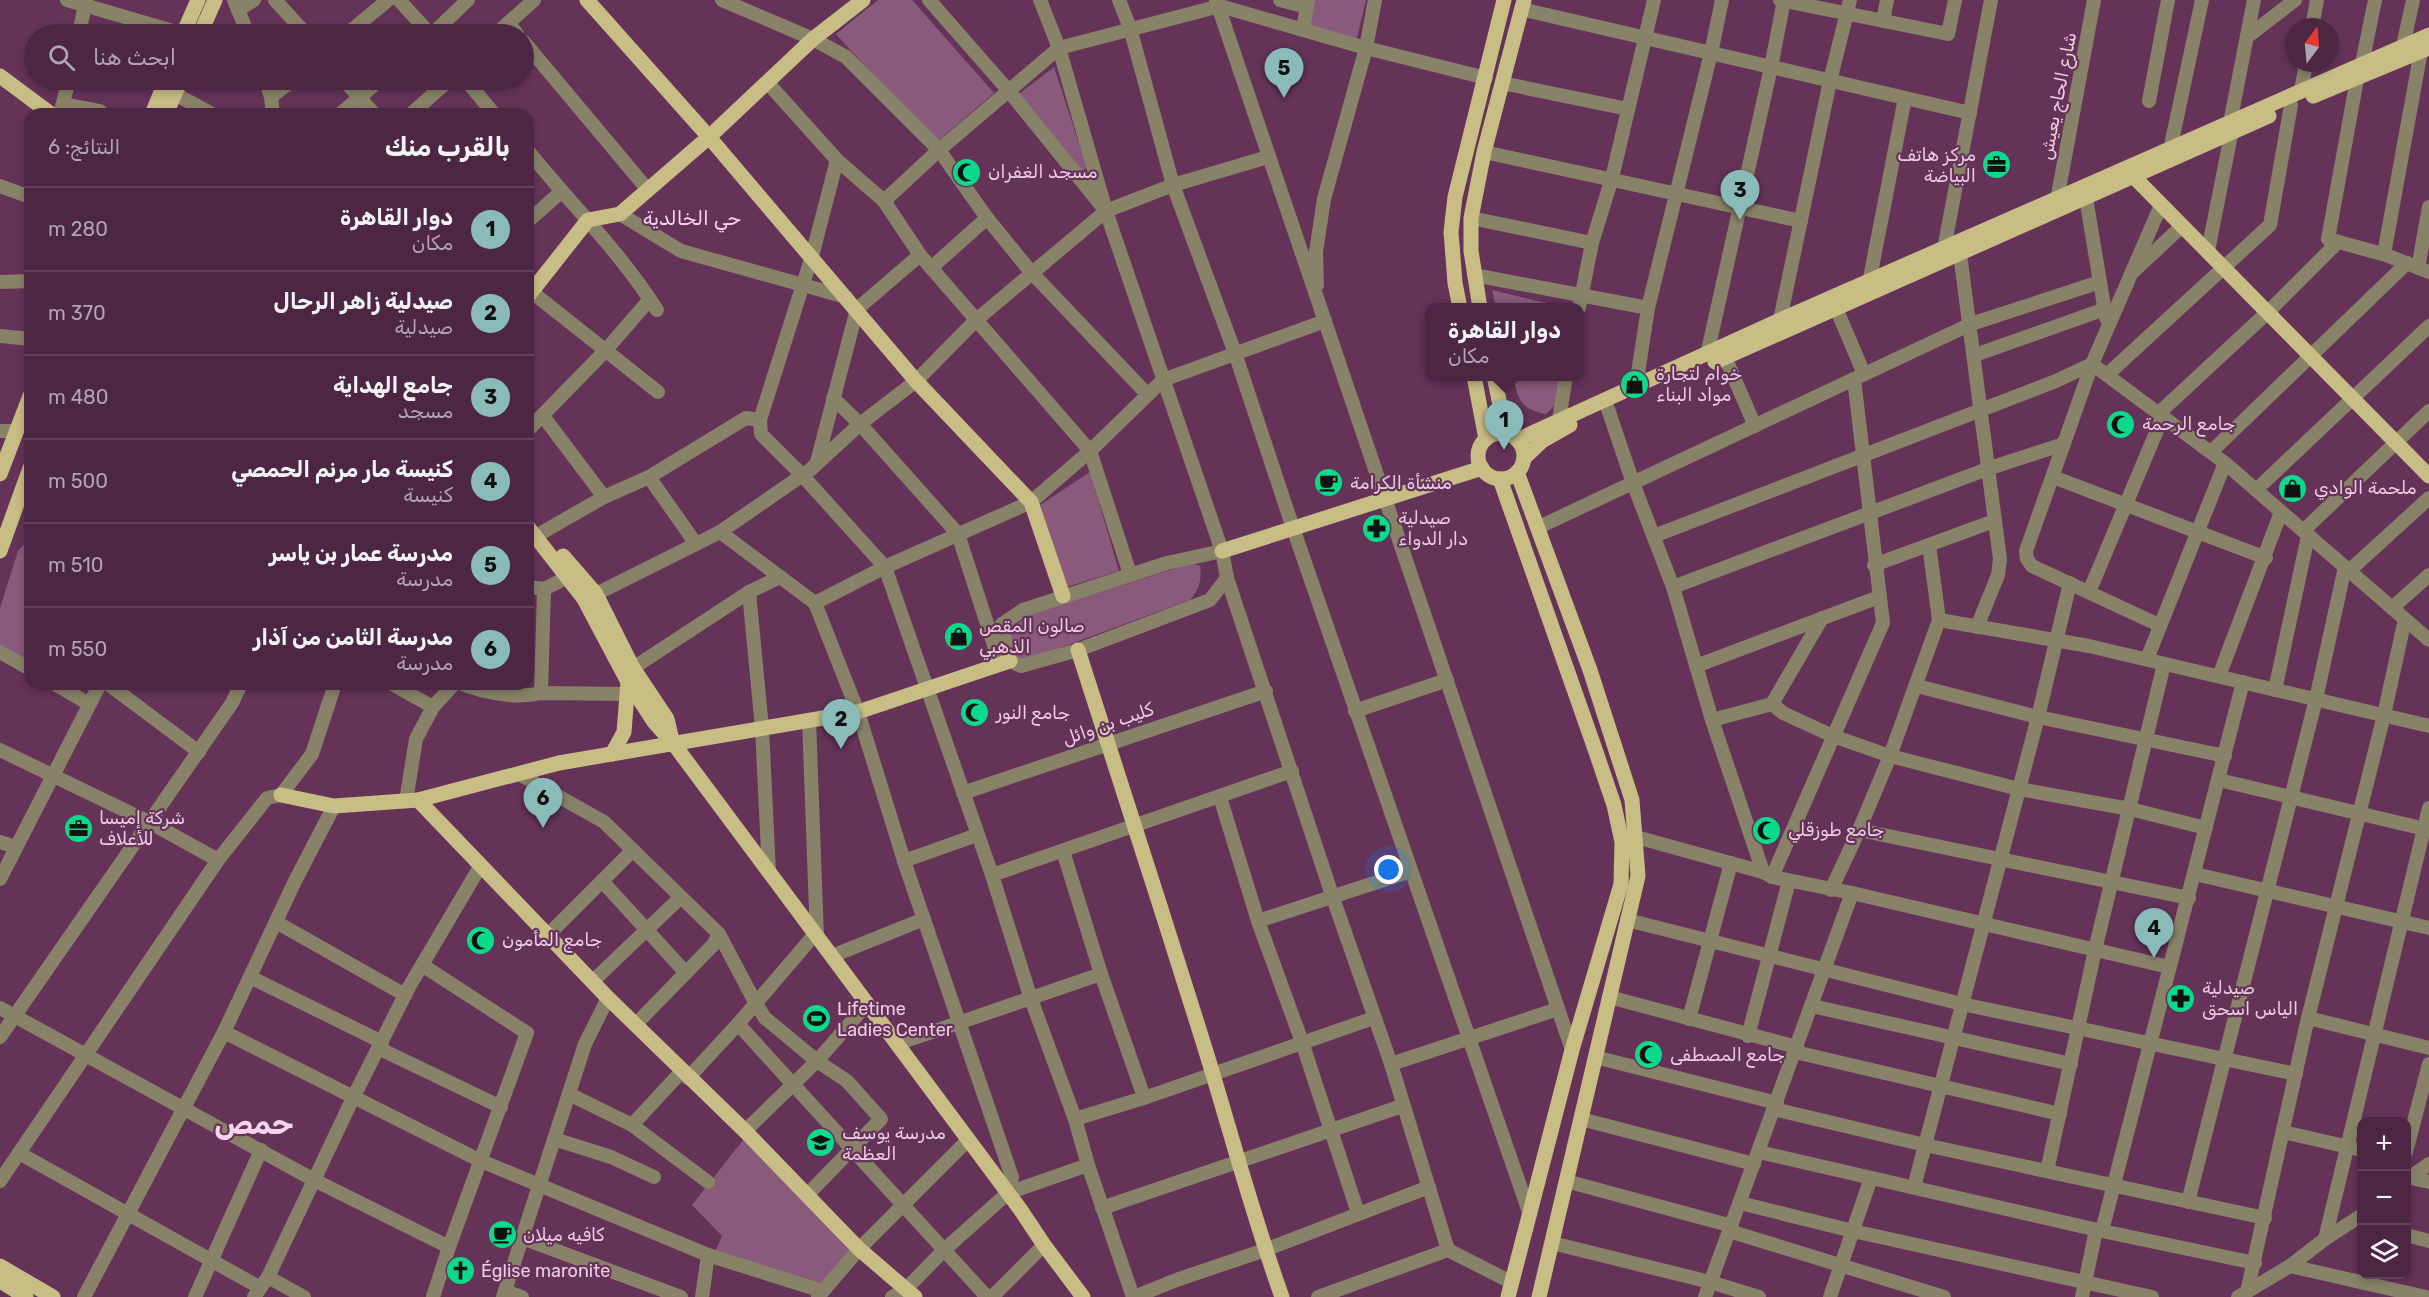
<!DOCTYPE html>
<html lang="ar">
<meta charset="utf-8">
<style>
body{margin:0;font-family:Rubik,Cairo,sans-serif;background:#532e49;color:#f1f3f6;direction:rtl}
.controls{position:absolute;right:18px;bottom:18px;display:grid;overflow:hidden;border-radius:12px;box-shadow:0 3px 9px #0003}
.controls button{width:54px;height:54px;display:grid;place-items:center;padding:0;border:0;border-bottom:2px solid #63435b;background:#4c2642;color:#f1f3f6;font:30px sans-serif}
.compass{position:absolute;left:2285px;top:18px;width:54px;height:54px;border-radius:50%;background:#4c2642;box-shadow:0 3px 9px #0003;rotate:16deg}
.you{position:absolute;left:1389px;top:870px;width:21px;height:21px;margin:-15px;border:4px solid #fff;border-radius:50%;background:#1a73e8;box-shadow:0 0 0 9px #1a73e833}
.badge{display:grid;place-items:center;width:39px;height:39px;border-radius:50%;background:#8bbbb9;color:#111;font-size:20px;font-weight:700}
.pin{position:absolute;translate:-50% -50px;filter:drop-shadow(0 2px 3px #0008)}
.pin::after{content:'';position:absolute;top:32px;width:21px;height:18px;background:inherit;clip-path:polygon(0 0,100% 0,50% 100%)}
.popup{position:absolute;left:1425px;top:303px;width:159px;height:78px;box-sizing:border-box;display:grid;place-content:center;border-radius:12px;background:#4c2642;filter:drop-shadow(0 2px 4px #0005);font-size:20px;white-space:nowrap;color:#b2a5b2}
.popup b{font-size:22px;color:#f1f3f6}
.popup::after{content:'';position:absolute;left:50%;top:100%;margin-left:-12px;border:12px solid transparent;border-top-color:#4c2642}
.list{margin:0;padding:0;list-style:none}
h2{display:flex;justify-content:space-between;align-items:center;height:78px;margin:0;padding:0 24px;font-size:26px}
h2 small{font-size:20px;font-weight:400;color:#b2a5b2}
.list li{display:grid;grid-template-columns:39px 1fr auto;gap:18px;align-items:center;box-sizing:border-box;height:84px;padding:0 24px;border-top:2px solid #63435b}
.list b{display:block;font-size:22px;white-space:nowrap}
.list p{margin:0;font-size:20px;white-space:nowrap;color:#b2a5b2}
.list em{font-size:20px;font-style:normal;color:#b2a5b2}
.icon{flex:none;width:33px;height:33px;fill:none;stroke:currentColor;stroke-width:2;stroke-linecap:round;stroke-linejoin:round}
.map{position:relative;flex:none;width:2429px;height:1297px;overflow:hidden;direction:ltr}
.search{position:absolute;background:#4c2642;box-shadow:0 3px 9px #0003;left:24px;top:24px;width:510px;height:66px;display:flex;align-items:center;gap:15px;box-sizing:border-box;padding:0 21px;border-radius:33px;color:#b2a5b2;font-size:22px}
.panel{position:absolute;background:#4c2642;box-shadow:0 3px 9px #0003;left:24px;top:108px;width:510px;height:582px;border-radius:18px;direction:rtl}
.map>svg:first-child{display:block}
</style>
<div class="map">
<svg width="2429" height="1297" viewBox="0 0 2429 1297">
<rect width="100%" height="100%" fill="#653358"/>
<g fill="#895a7b">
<path d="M878 0H912L994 93 935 144 836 34Z"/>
<path d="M1312 0H1366L1356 42 1305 29Z"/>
<path d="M1054 67 1087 168 1081 171 1015 97Z"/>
<path d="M1492 290 1563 307H1496Z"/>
<path d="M1513 377H1561L1555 405 1546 414C1519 408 1519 401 1513 377Z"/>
<path d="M1090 472 1119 571 1067 587 1040 505Z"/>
<path d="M30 538V669L0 652V608L18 551Z"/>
<path d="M1192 563 1200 566C1202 579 1199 590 1190 600L1024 661 1014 656 1011 627 1032 614Z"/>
<path d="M747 1135 850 1251 821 1285 715 1252 722 1236 692 1205Z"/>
</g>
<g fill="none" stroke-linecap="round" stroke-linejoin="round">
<g stroke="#888368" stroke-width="14">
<path d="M67 0 183 34"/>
<path d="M234 0 248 34"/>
<path d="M275 0 306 34"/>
<path d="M399 0 430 34"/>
<path d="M722 0 813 39 846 57 939 150 987 218 1031 272 1147 394"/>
<path d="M929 0 1008 90 1106 211 1222 551 1227 578 1333 898 1391 1064 1448 1250"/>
<path d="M1040 0 1059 48 1104 204"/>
<path d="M1119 0 1130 28 1173 185 1235 353 1293 528 1529 1212"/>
<path d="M1216 0 1572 1050"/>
<path d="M1280 0 1307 7"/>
<path d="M1780 0 1948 34 1955 0"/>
<path d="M1521 9 1970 113"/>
<path d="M238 10 254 0"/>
<path d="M1883 21 1887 0"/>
<path d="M508 23 517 34"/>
<path d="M2312 27 2317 0"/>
<path d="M1303 30 1308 0"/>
<path d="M79 34 86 0"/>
<path d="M347 34 388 0"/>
<path d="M432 34 468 0"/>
<path d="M496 34 534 0"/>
<path d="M2247 37 2295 0"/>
<path d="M524 42 648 190"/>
<path d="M2403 46 2413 0"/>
<path d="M2362 64 2375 0"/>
<path d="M2357 79 2328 239 2386 255 2429 272"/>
<path d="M265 80 271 97 273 114"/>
<path d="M344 80 374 114"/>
<path d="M466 80 494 114"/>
<path d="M767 82 837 160 884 201 920 255 1090 451 1130 574"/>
<path d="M1502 83 1628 109"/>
<path d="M2301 91 2306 63"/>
<path d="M175 94 212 114"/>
<path d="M271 97 293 80"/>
<path d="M2149 101 2168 0"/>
<path d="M64 104 100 111 99 114"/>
<path d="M60 114 69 80"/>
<path d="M340 114 380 80"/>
<path d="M411 114 449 80"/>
<path d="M2230 123 2254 0"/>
<path d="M2170 150 2202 0"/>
<path d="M528 151C571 204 621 253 657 310"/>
<path d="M1484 152 1801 221"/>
<path d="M837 160 812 256 760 420 761 434 802 475 885 567 992 875 1031 999 1075 1119 1088 1165 1133 1297"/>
<path d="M0 186 30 197"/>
<path d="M2086 198 2106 318"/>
<path d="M2057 200 2094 0"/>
<path d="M884 201 939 150 1059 48 1220 6 1366 48 1486 78"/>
<path d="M620 214 681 251 846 297"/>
<path d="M1471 218 1592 243"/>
<path d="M528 221 561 192"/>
<path d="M1944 249 1991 0"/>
<path d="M2208 251 2231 135"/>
<path d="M1960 254 2000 559 1998 575 1977 627"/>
<path d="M2384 254 2421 51"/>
<path d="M931 268 987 218"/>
<path d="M2418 268 2429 207"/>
<path d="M2134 271 2182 226"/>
<path d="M1474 275 1648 308"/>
<path d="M0 282 30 281"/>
<path d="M1869 283 1905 98"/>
<path d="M1317 285 1316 252 1324 199 1366 48 1375 0"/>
<path d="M528 289 658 392"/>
<path d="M1579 308 1592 243 1612 178 1654 0"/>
<path d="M1836 308 1864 374"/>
<path d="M1780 320 1830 81 1850 0"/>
<path d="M0 336 30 339"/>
<path d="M1707 355 1771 67 1784 0"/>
<path d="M1975 355 2105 309"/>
<path d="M1725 357 1755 426"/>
<path d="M2108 374 2270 225 2291 105"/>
<path d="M1636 386 1648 308 1711 53 1722 0"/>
<path d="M833 398 860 424 958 534 1000 664"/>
<path d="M1608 409 1633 483 1673 587 1712 720 1763 872"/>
<path d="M2159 413 2269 311 2338 242"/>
<path d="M543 416 604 497"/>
<path d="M1559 420 1566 376"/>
<path d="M528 430 606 350 650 299"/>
<path d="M0 431H16"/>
<path d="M2211 452 2407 263"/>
<path d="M817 462 857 309 920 255"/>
<path d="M649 477 696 544"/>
<path d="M2053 477 2266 558"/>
<path d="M2256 490 2429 326"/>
<path d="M1539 527 1971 324 2100 282"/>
<path d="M2303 531 2429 411"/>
<path d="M543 532 604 497 649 477 746 418 760 420"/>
<path d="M720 532 815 603 858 712 905 864 1012 1177 1008 1193"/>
<path d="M1654 536 2056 381 2092 364 2225 463 2429 640"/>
<path d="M1222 551 1167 563 1023 610 1002 624 1010 661 1021 666 1078 650 1210 600 1227 578"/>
<path d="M1874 565 1994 521"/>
<path d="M2349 571 2429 498"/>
<path d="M528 587 544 589 568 577"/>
<path d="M1673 587 1990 468 2064 444"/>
<path d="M749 592 762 728 769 873"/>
<path d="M2089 592 2163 416"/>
<path d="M596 594 720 532 810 470 860 424 916 381 975 321 1106 211 1173 185 1268 157"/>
<path d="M815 603 885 567 1031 502 1090 451 1163 380 1325 321"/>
<path d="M2392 608 2429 575"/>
<path d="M1822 618 1772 704 1783 713 1833 736 1890 756 2019 789 2130 809 2206 828"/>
<path d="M1939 620 2089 646 2429 726"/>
<path d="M2159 625 2032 566 2027 559 2026 551 2092 364 2161 205"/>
<path d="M0 652 30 669"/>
<path d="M2147 659 2225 463"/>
<path d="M1696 666 1879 597"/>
<path d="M633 668 749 592 780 577"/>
<path d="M2219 676 2281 512"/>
<path d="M55 684 89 704"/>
<path d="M108 684 199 752"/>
<path d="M392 684 433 707"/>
<path d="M462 684C485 693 517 699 541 693L627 694"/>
<path d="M1917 686 2038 717 2225 756"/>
<path d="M2275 690 2308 536"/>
<path d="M541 693 544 589"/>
<path d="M1355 711 1447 680"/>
<path d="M809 720 817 937"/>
<path d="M1712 720 1772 704"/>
<path d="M0 750 151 823 218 860"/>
<path d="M519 774 604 822 719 934 756 1004 765 1018 817 1061 847 1081 881 1119 807 1195"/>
<path d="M2219 780 2429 830"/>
<path d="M963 793 1266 691"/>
<path d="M1220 797 1258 921 1302 1042 1358 1213"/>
<path d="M406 801 416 739 433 707 454 684"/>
<path d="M1859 830 2189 898"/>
<path d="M1636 837 1763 872 1772 877 1852 893 2169 967"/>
<path d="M0 842 16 847"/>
<path d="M1063 851 1101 974 1144 1097"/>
<path d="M904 861 977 835"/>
<path d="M2195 874 2429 928"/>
<path d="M992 875 1292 771"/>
<path d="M1772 877 1883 623 1854 379"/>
<path d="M0 879 100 684"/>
<path d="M602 881 686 973"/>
<path d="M1831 890 1859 830 1890 756 1939 620 1929 545"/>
<path d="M1627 920 1962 1004 2296 1074"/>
<path d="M1258 921 1411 871"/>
<path d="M276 922 405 995"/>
<path d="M548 935 633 850"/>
<path d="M832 956 924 919"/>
<path d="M422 965 527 1033 449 1247 433 1297"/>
<path d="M250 977 382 1042"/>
<path d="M593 981 681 897"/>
<path d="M1609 997 1797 1047"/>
<path d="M1812 1006 2071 1064"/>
<path d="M0 1008 314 1180 449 1247"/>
<path d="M2308 1018 2429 1048"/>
<path d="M1689 1019 1731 863"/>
<path d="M738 1024 987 1297"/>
<path d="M635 1025 713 945 719 934"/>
<path d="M224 1032 481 1161 708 1255 822 1291"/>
<path d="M1748 1036 1789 881"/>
<path d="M0 1037 232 703 241 684"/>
<path d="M897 1044 1101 974"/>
<path d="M378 1048 501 1107"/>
<path d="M1795 1052 2060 1114"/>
<path d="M1595 1057 1777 1103"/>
<path d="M1391 1064 1558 1009"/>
<path d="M688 1078 738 1024 815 934"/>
<path d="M569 1094 632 1125 708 1182"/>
<path d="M1774 1109 1925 1145 2265 1218"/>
<path d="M1075 1119 1147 1097 1374 1018"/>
<path d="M1581 1119 1754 1164"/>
<path d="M632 1125 682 1071"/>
<path d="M745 1131 817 1061 867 1004"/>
<path d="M2283 1132 2362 1150"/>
<path d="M554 1139 611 1157 654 1177"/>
<path d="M1759 1152 2102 1231 2255 1263"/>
<path d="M2406 1152 2429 1064"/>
<path d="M19 1153 259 1287"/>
<path d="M2047 1171 2095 950 2164 664"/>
<path d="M2411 1178 2429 1182"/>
<path d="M2406 1180 2429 1164"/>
<path d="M0 1181 218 860 267 798 281 795 312 754 335 684"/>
<path d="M1566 1181 1732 1226"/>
<path d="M1914 1187 2038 717 2070 583"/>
<path d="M2188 1202 2316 699 2345 567"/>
<path d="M1740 1203 1853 1231 2152 1297"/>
<path d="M1102 1208 1402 1106"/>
<path d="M1729 1231 1944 1297"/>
<path d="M2102 1231 2243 682"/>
<path d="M2406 1235 2429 1241"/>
<path d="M522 1238 681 1297"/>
<path d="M2325 1239 2429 808"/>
<path d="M1552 1243 1710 1282 1759 1297"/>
<path d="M2290 1266 2426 1297"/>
<path d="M268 1277 304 1297"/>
<path d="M505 1291 522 1297"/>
<path d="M2247 1292 2307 1022 2384 715 2405 619"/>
<path d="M84 1297 224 1032 294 883 334 806"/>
<path d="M195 1297 261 1150"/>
<path d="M254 1297 268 1277 353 1098 409 987 481 865"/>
<path d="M503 1297 585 1044 608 998"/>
<path d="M702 1297 708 1255"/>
<path d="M818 1297 859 1249 968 1140"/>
<path d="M892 1297 906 1289 944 1250 1008 1193 1088 1165"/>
<path d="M992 1297 1044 1245"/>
<path d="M1134 1297 1179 1279 1265 1250 1429 1187"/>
<path d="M1318 1297 1448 1250 1511 1282"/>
<path d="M1705 1297 1852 893"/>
<path d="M1830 1297 1871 1178"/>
<path d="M2082 1297 2096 1230"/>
<path d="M2238 1297 2290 1266 2325 1239 2362 1215"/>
</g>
<g stroke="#c8bd85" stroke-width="15">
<path d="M863 0 813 39 709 137 916 381 1031 502 1063 596"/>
<path d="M183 34 198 0"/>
<path d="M200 34 215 0"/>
<path d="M0 76 51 114"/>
<path d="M2313 96 2429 48"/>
<path d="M152 114 166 80"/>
<path d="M166 114 181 80"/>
<path d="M2134 177 2429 476"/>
<path d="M528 296 588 220 620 214 709 137 587 0"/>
<path d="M1460 308 1455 283 1451 232 1455 197 1504 0"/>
<path d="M1480 308 1471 251V218L1484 152 1524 0"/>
<path d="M1715 362 2269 116"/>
<path d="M1474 376 1486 439"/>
<path d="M1494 376 1506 434"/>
<circle cx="1501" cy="456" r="23"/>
<path d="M1517 440 1780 320 2429 35"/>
<path d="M1524 458 1542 441 1570 425"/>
<path d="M1517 472 1590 670 1632 800 1638 876 1539 1297"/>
<path d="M0 474 30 396"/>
<path d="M1500 479 1596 752 1614 805 1622 842 1621 884 1572 1050 1508 1297"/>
<path d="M528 527 584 599 628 682 654 722 673 743 1020 1209 1044 1245 1083 1297"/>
<path d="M0 551 30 468"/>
<path d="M1222 551 1482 468"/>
<path d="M563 556 596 594 633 668 667 719 672 740"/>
<path d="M1078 650C1120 782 1163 913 1204 1045 1230 1129 1252 1214 1282 1297"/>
<path d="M612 754 624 732 628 682"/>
<path d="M281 795 334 806 418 800 559 763 858 712 1010 661"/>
<path d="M418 800 608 998 745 1131 859 1249 915 1297"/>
<path d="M0 1266 53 1297"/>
<path d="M0 1281 26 1297"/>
</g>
</g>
<defs>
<symbol id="office-disc" viewBox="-11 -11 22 22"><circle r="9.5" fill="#0bd98b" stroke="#653358"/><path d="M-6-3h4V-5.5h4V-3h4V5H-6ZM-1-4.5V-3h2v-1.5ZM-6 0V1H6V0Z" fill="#111"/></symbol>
<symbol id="mosque-disc" viewBox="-11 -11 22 22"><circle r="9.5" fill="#0bd98b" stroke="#653358"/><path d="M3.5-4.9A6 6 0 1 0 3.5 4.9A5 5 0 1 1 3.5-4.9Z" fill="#111"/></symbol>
<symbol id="shop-disc" viewBox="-11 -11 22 22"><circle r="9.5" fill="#0bd98b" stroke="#653358"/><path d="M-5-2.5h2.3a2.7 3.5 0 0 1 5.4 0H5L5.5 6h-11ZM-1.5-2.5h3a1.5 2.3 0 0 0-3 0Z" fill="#111"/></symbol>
<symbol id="cafe-disc" viewBox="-11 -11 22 22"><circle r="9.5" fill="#0bd98b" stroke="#653358"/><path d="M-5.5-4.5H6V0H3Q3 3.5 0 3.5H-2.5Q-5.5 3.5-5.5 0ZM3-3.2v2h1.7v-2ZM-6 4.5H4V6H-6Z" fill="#111"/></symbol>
<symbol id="pharmacy-disc" viewBox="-11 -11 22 22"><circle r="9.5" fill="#0bd98b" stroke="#653358"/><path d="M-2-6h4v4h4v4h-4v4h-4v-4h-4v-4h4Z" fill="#111"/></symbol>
<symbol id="stadium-disc" viewBox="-11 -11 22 22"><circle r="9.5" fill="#0bd98b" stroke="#653358"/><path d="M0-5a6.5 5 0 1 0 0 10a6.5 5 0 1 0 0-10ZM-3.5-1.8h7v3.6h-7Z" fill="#111"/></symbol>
<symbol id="school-disc" viewBox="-11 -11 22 22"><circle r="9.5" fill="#0bd98b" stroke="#653358"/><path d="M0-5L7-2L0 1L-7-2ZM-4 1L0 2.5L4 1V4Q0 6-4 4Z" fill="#111"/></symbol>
<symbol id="church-disc" viewBox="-11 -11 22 22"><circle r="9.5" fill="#0bd98b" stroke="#653358"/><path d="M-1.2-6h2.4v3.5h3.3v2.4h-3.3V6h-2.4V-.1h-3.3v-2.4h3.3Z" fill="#111"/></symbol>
</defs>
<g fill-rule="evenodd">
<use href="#office-disc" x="1980" y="148" width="33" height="33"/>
<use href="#mosque-disc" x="950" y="156" width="33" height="33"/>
<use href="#shop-disc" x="1618" y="368" width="33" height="33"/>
<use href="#mosque-disc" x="2104" y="408" width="33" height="33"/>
<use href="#cafe-disc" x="1312" y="466" width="33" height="33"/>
<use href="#shop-disc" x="2276" y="472" width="33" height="33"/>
<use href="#pharmacy-disc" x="1360" y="512" width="33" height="33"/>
<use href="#shop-disc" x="942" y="620" width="33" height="33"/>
<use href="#mosque-disc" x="958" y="696" width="33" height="33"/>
<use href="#office-disc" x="62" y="812" width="33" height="33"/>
<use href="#mosque-disc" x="1750" y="814" width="33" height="33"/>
<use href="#mosque-disc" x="464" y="924" width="33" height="33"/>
<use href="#pharmacy-disc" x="2164" y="982" width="33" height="33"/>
<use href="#stadium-disc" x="800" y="1002" width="33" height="33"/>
<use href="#mosque-disc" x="1632" y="1038" width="33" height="33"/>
<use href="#school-disc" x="804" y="1126" width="33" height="33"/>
<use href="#cafe-disc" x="486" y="1218" width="33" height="33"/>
<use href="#church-disc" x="444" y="1254" width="33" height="33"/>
</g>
<g text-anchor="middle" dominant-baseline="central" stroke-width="4.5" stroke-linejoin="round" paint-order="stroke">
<g font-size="18" fill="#eccde2" stroke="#653358">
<text transform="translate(2058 96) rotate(-79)">شارع الحاج يعيش</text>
<text transform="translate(1108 724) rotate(-19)">كليب بن وائل</text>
</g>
<g font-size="18" fill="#eccde2" stroke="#653358" text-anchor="start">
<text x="1976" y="155" text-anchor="end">مركز هاتف<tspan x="1976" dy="21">البياضة</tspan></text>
<text x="988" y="172">مسجد الغفران</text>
<text x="1656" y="374">خوام لتجارة<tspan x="1656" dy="21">مواد البناء</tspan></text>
<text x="2142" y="424">جامع الرحمة</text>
<text x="1350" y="483">منشأة الكرامة</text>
<text x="2314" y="488">ملحمة الوادي</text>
<text x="1398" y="518">صيدلية<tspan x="1398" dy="21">دار الدواء</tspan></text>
<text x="979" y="626">صالون المقص<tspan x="979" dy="21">الذهبي</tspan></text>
<text x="996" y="713">جامع النور</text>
<text x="99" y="818">شركة إميسا<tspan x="99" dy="21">للأعلاف</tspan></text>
<text x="1788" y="830">جامع طوزقلي</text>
<text x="502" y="940">جامع المأمون</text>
<text x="2202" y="988">صيدلية<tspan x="2202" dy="21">الياس اسحق</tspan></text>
<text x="837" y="1009">Lifetime<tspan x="837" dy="21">Ladies Center</tspan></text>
<text x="1670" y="1055">جامع المصطفى</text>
<text x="842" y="1133">مدرسة يوسف<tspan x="842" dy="21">العظمة</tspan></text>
<text x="523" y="1235">كافيه ميلان</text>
<text x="481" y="1271">Église maronite</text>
</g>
<g font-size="20" fill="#f8d3ec" stroke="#653358">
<text x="692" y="218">حي الخالدية</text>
</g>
<g font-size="30" font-weight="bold" fill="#f8d3ec" stroke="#653358">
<text x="254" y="1124">حمص</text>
</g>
</g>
</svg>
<div class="controls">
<button>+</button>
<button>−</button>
<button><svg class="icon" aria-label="layers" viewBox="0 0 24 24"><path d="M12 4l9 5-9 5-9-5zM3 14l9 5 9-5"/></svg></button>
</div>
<svg class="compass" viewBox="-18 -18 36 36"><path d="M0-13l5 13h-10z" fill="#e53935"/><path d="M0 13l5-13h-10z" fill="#b2a5b2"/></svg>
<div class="you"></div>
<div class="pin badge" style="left:1504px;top:450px">1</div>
<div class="popup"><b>دوار القاهرة</b>مكان</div>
<div class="pin badge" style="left:841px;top:749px">2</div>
<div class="pin badge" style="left:1740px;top:220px">3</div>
<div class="pin badge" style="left:2154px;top:958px">4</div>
<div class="pin badge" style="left:1284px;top:98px">5</div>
<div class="pin badge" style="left:543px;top:828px">6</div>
<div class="search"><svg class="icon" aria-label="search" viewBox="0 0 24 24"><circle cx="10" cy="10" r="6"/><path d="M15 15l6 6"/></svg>ابحث هنا</div>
<section class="panel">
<h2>بالقرب منك<small>النتائج: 6</small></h2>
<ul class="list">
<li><span class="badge">1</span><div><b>دوار القاهرة</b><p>مكان</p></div><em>280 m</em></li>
<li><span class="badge">2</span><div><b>صيدلية زاهر الرحال</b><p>صيدلية</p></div><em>370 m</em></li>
<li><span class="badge">3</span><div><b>جامع الهداية</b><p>مسجد</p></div><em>480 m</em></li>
<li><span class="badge">4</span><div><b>كنيسة مار مرنم الحمصي</b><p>كنيسة</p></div><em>500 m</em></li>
<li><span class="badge">5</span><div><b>مدرسة عمار بن ياسر</b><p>مدرسة</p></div><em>510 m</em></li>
<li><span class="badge">6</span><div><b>مدرسة الثامن من آذار</b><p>مدرسة</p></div><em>550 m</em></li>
</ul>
</section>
</div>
